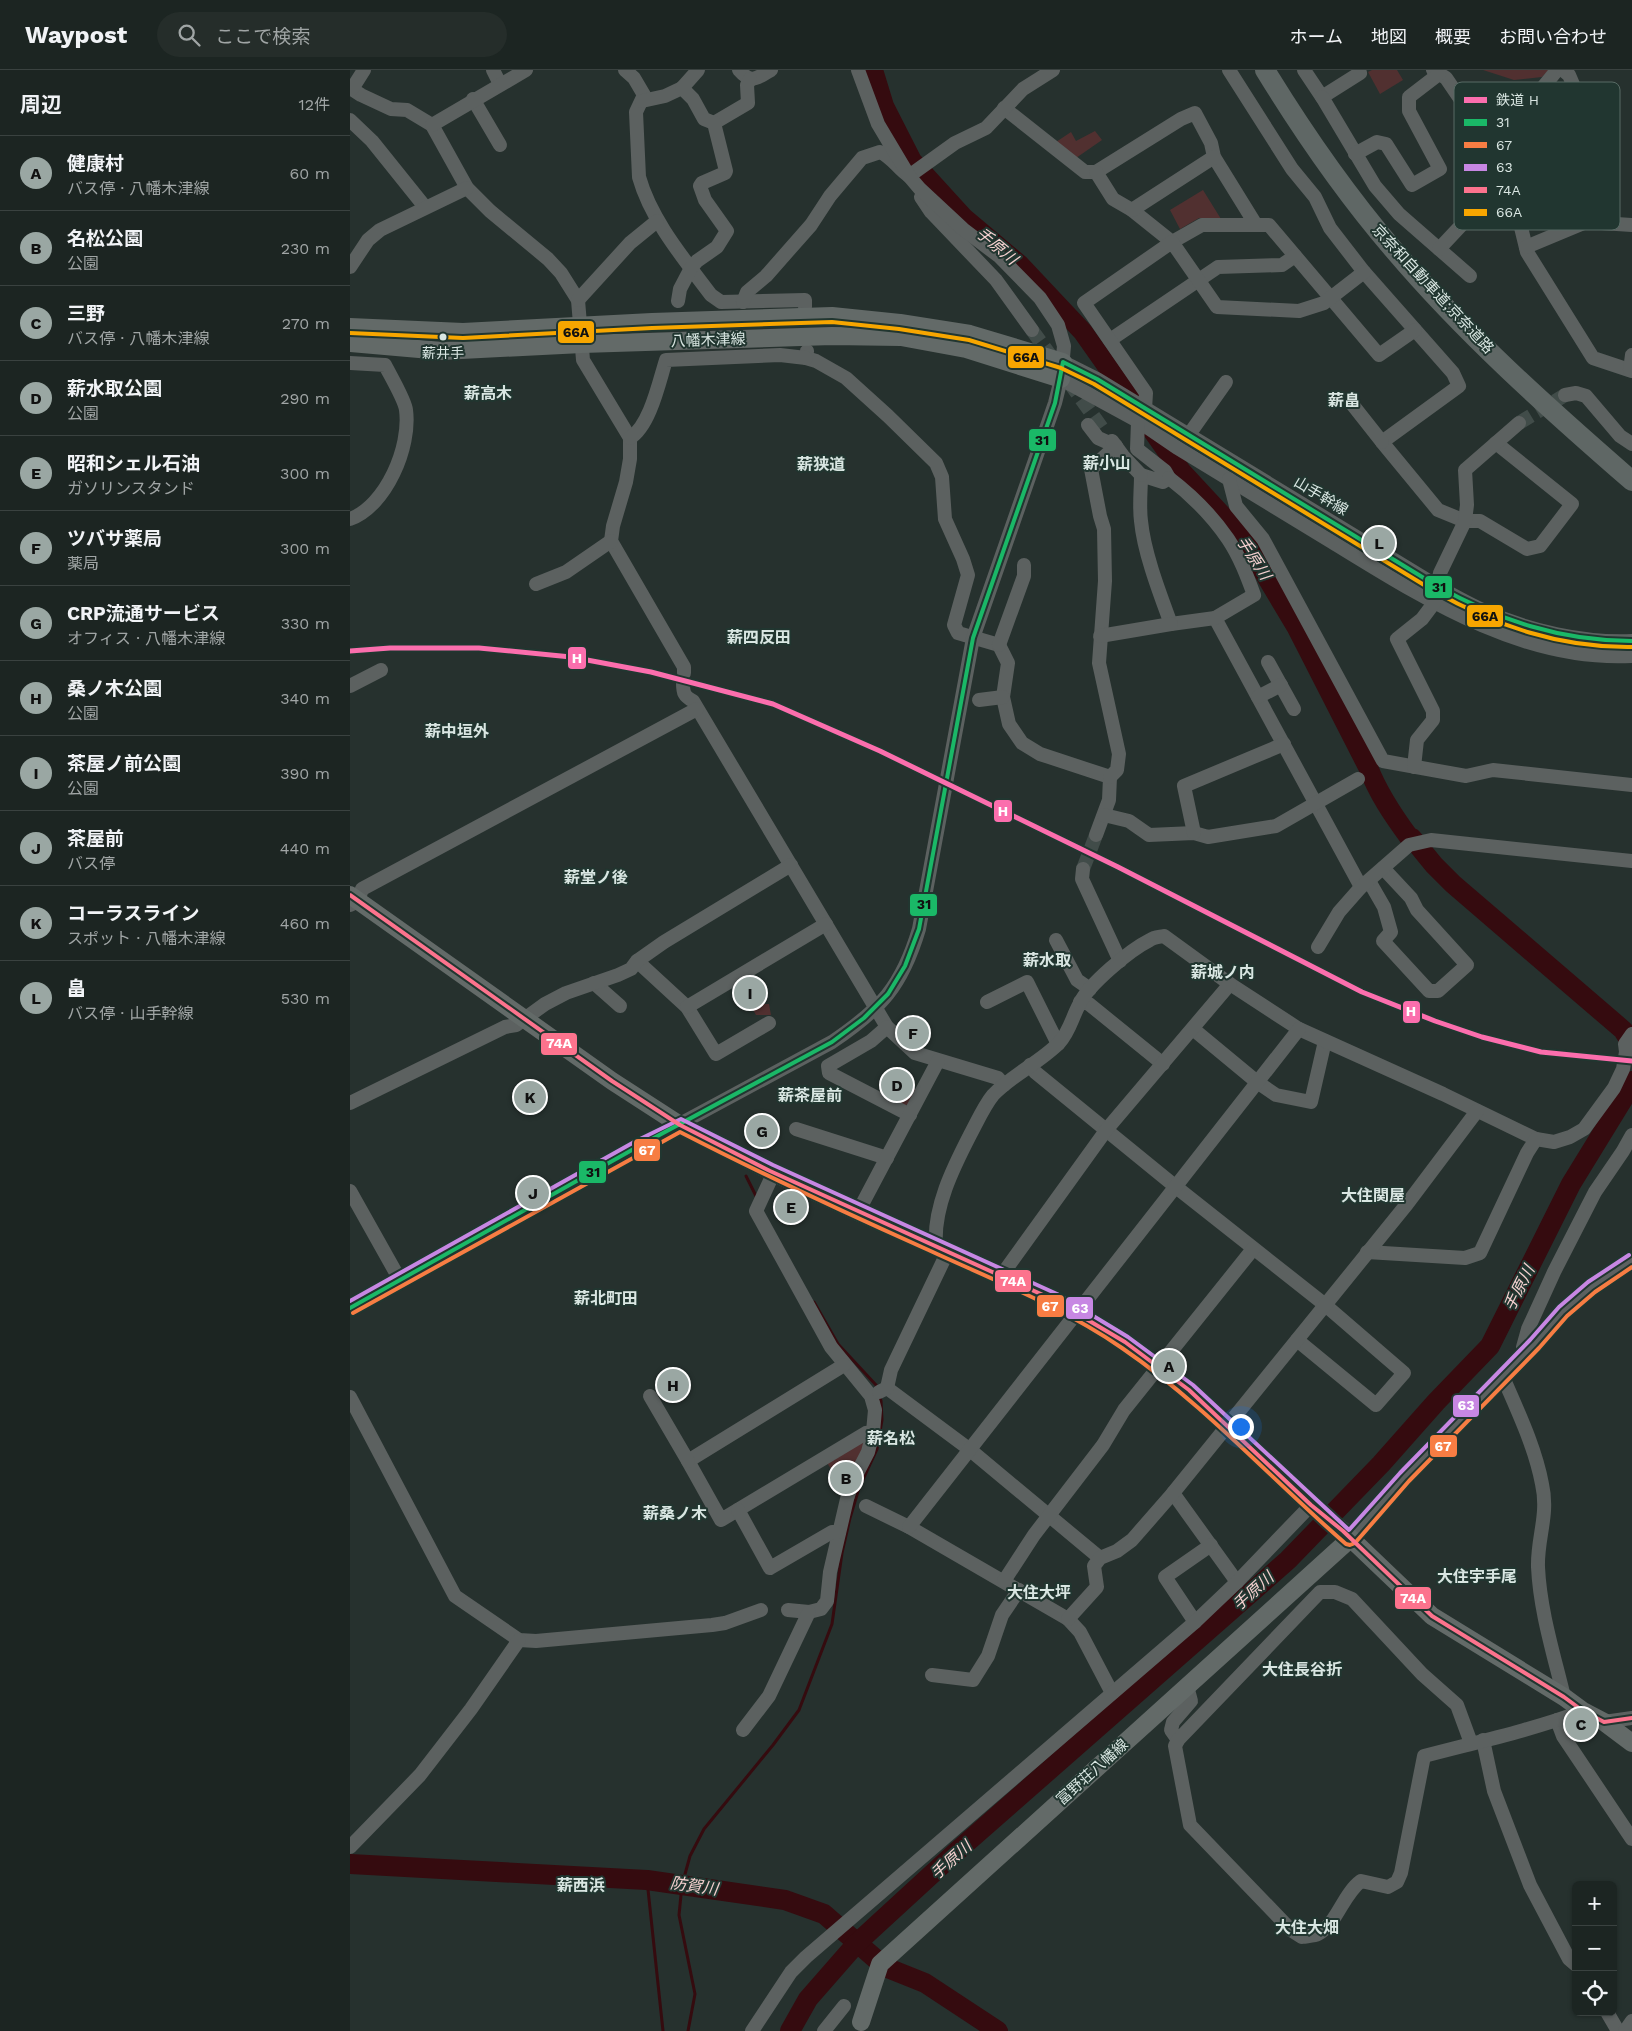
<!DOCTYPE html>
<html lang="ja">
<meta charset="utf-8">
<style>
body{margin:0;font-family:"Work Sans","Noto Sans JP",sans-serif;background:#252d2a;color:#f1f3f6}
.controls{position:absolute;right:15px;bottom:15px;display:grid;overflow:hidden;border-radius:8px;box-shadow:0 1px 4px #0004}
.controls button{width:45px;height:45px;display:grid;place-items:center;padding:0;border:0;border-bottom:1px solid #3a4240;background:#1c2522;color:#f1f3f6;font:25px sans-serif}
.you{position:absolute;left:890px;top:1356px;width:18px;height:18px;margin:-12px;border:4px solid #fff;border-radius:50%;background:#1a73e8;box-shadow:0 0 0 8px #1a73e833}
.badge{display:grid;place-items:center;width:32px;height:32px;border-radius:50%;background:#9aa7a3;color:#111;font-size:16px;font-weight:700}
.pin{position:absolute;translate:-50% -50%;border:2px solid #fff;box-shadow:0 1px 5px #0006}
.list{margin:0;padding:0;list-style:none}
h2{display:flex;justify-content:space-between;align-items:center;height:65px;margin:0;padding:0 20px;font-size:21px}
h2 small{font-size:16px;font-weight:400;color:#a0a5a5}
.list li{display:grid;grid-template-columns:32px 1fr auto;gap:15px;align-items:center;box-sizing:border-box;height:75px;padding:0 20px;border-top:1px solid #3a4240}
.list b{display:block;font-size:19px;white-space:nowrap}
.list p{margin:0;font-size:16px;white-space:nowrap;color:#a0a5a5}
.list em{font-size:16px;font-style:normal;color:#a0a5a5}
.icon{flex:none;width:28px;height:28px;fill:none;stroke:currentColor;stroke-width:2;stroke-linecap:round;stroke-linejoin:round}
.map{position:relative;flex:none;width:1282px;height:1961px;overflow:hidden}
header{display:flex;align-items:center;gap:30px;box-sizing:border-box;height:70px;padding:0 25px;background:#1c2522;border-bottom:1px solid #3a4240}
header strong{font-size:24px}
nav{display:flex;gap:28px;margin-inline-start:auto;font-size:18px}
.search{width:350px;height:45px;background:#252d2a;display:flex;align-items:center;gap:12px;box-sizing:border-box;padding:0 18px;border-radius:28px;color:#a0a5a5;font-size:19px}
main{display:flex}
aside{flex:1;background:#1c2522}
.map>svg:first-child{display:block}
</style>
<header>
<strong>Waypost</strong>
<div class="search"><svg class="icon" aria-label="search" viewBox="0 0 24 24"><circle cx="10" cy="10" r="6"/><path d="M15 15l6 6"/></svg>ここで検索</div>
<nav><a>ホーム</a><a>地図</a><a>概要</a><a>お問い合わせ</a></nav>
</header>
<main>
<aside>
<h2>周辺<small>12件</small></h2>
<ul class="list">
<li><span class="badge">A</span><div><b>健康村</b><p>バス停 · 八幡木津線</p></div><em>60 m</em></li>
<li><span class="badge">B</span><div><b>名松公園</b><p>公園</p></div><em>230 m</em></li>
<li><span class="badge">C</span><div><b>三野</b><p>バス停 · 八幡木津線</p></div><em>270 m</em></li>
<li><span class="badge">D</span><div><b>薪水取公園</b><p>公園</p></div><em>290 m</em></li>
<li><span class="badge">E</span><div><b>昭和シェル石油</b><p>ガソリンスタンド</p></div><em>300 m</em></li>
<li><span class="badge">F</span><div><b>ツバサ薬局</b><p>薬局</p></div><em>300 m</em></li>
<li><span class="badge">G</span><div><b>CRP流通サービス</b><p>オフィス · 八幡木津線</p></div><em>330 m</em></li>
<li><span class="badge">H</span><div><b>桑ノ木公園</b><p>公園</p></div><em>340 m</em></li>
<li><span class="badge">I</span><div><b>茶屋ノ前公園</b><p>公園</p></div><em>390 m</em></li>
<li><span class="badge">J</span><div><b>茶屋前</b><p>バス停</p></div><em>440 m</em></li>
<li><span class="badge">K</span><div><b>コーラスライン</b><p>スポット · 八幡木津線</p></div><em>460 m</em></li>
<li><span class="badge">L</span><div><b>畠</b><p>バス停 · 山手幹線</p></div><em>530 m</em></li>
</ul>
</aside>
<div class="map">
<svg width="1282" height="1961" viewBox="0 0 1282 1961">
<rect width="100%" height="100%" fill="#26312e"/>
<g fill="#513030">
<path d="M1022 0H1047L1053 10 1030 24 1018 2Z"/>
<path d="M1133 0H1199L1192 7 1164 10Z"/>
<path d="M745 61 752 70 726 88 706 72 721 62 726 71Z"/>
<path d="M853 120 871 149 849 148 830 159 820 140Z"/>
<path d="M398 906 412 934H419L421 945H406L387 912Z"/>
<path d="M542 1000 551 1007 550 1010 568 1021 561 1033 553 1036 530 1022Z"/>
<path d="M331 1304 337 1314 315 1327 309 1317Z"/>
<path d="M518 1365 496 1424 476 1391Z"/>
</g>
<g fill="none" stroke-linecap="round" stroke-linejoin="round">
<g stroke="#350b0f" stroke-width="3">
<path d="M396 1106 407 1128"/>
<path d="M464 1232 488 1274 526 1315 527 1319"/>
<path d="M297 1810 313 1961"/>
<path d="M338 1961 345 1924 329 1845 332 1815 340 1786 354 1759 423 1675 449 1640 482 1554 492 1483 500 1448 509 1418 527 1379 532 1350 531 1331 529 1325"/>
</g>
<g stroke="#350b0f" stroke-width="20">
<path d="M523 0 534 36 562 91 614 148 670 195 733 262 831 401 894 469 947 558 1018 697C1028 723 1042 744 1059 767L1062 768 1084 795 1103 814 1273 960 1282 974"/>
<path d="M0 1794 297 1810 435 1830 474 1844 535 1897 575 1913 648 1961"/>
<path d="M440 1961 458 1929 507 1873 606 1782 938 1490 1031 1394 1086 1332 1140 1276 1221 1114 1280 1018 1282 1011"/>
</g>
<g stroke="#414c49" stroke-width="14" stroke-dasharray="14 7" stroke-linecap="butt">
<path d="M682 260 705 292"/>
<path d="M719 312 752 358"/>
<path d="M1169 353 1215 325"/>
<path d="M733 799 746 765"/>
</g>
<g stroke="#5c6160" stroke-width="14">
<path d="M143 0 150 14"/>
<path d="M275 0 284 8 294 25 286 42 289 107C301 150 334 189 361 225L371 232 455 230V237"/>
<path d="M389 0C402 15 406 8 421 0"/>
<path d="M879 0 942 99 965 127 980 158 1014 202 1103 303 1109 316 1032 372 1088 440 1115 451H1130L1177 479 1190 476 1222 434 1146 373"/>
<path d="M954 0 972 27 1010 3 1009 0"/>
<path d="M1083 0 1096 8 1139 71H1156"/>
<path d="M1207 0 1194 16 1156 71 1160 112 1177 182 1243 288 1282 301"/>
<path d="M1213 0 1219 5 1240 54 1236 152"/>
<path d="M0 18 11 25 41 39 57 40 82 55 117 118 140 141 198 189 211 203 228 230 233 290 280 368V389L276 412 263 456 261 471 334 597V603"/>
<path d="M2 19 14 0"/>
<path d="M972 27 1025 116 1049 144 1120 206"/>
<path d="M123 29 150 75"/>
<path d="M292 31 315 26 332 18"/>
<path d="M654 38 735 102H746L831 49 845 43 861 73 864 87 906 155"/>
<path d="M0 50 22 71 75 137"/>
<path d="M364 53 398 33 397 15 400 9"/>
<path d="M82 55 176 0"/>
<path d="M1005 84 1027 72 1036 74 1062 115 1090 99 1059 41V27L1089 4"/>
<path d="M746 102 763 129 782 140 822 172 852 155H919L1029 285 1065 260"/>
<path d="M571 127 581 142 646 210 682 260"/>
<path d="M782 140 864 87"/>
<path d="M1176 177 1236 152 1282 155"/>
<path d="M1089 179 1119 147 1167 143"/>
<path d="M0 197 18 170 30 160 117 118"/>
<path d="M228 230 280 173 307 151"/>
<path d="M328 231 330 219 341 198 347 191 367 177 377 161 355 130 350 116 352 113 375 103 376 101 364 53 354 49 343 29 332 18 348 0"/>
<path d="M393 232 397 222 416 206 461 155 480 126 512 88 530 82C542 87 548 99 559 106L605 73 636 58 673 19 703 0"/>
<path d="M760 270 868 197 932 195 945 186"/>
<path d="M457 281 456 288 466 291 496 308 538 346 586 393 592 407 595 449 613 489 618 505 604 555 608 563 649 575 658 593 653 627 659 654 672 673 690 684 760 707 759 730 746 765"/>
<path d="M713 292 747 309 1087 516C1103 525 1119 534 1135 541 1179 561 1234 573 1282 571"/>
<path d="M0 293 35 295C40 305 55 330 56 340 61 377 36 436 0 449"/>
<path d="M1280 300 1282 285"/>
<path d="M711 309 788 351 826 377C878 409 930 440 982 472 1072 527 1171 592 1282 586"/>
<path d="M1215 325 1226 323 1236 326 1270 366 1282 374"/>
<path d="M1002 334 1032 372"/>
<path d="M795 339 796 323 734 233 822 172 867 237 949 241 974 233 1014 202"/>
<path d="M788 351 787 379 815 401 819 408 813 412 791 405C791 420 789 436 791 451 794 483 810 524 821 554L865 548 1011 817"/>
<path d="M738 355 748 368 766 376 741 399 750 446 754 459 755 511 749 593 769 684 767 700 760 707"/>
<path d="M838 366 876 312"/>
<path d="M280 368C300 356 309 312 316 290L430 285 456 288"/>
<path d="M762 371 773 386 791 405"/>
<path d="M819 408C840 424 863 447 878 469 890 487 897 506 904 525L865 548"/>
<path d="M879 409 886 436 913 469 1033 691 1116 706 1143 700 1282 715"/>
<path d="M186 514 216 502 261 471"/>
<path d="M750 566 821 554"/>
<path d="M649 575 674 506V495"/>
<path d="M918 592 944 639"/>
<path d="M333 613C333 623 334 626 343 631L537 957 565 983 648 1008 654 1015"/>
<path d="M0 616 31 600"/>
<path d="M908 627 931 615"/>
<path d="M629 630 653 627"/>
<path d="M1064 697 1067 670 1083 650V641L1047 569 1072 549 1084 533 1090 503 1115 451 1117 435 1115 400 1169 353"/>
<path d="M754 745 779 751 799 765 844 763 858 767 926 756 1008 709"/>
<path d="M844 763 834 716 934 674"/>
<path d="M733 799 732 809 770 891"/>
<path d="M1019 811 1034 837 1041 862 1033 871 1079 921H1088L1117 895 1067 840 1061 828 1033 798"/>
<path d="M0 835 8 831 12 819 347 639"/>
<path d="M706 870 727 910 740 919"/>
<path d="M968 877 989 842 1011 817 1059 775 1081 770 1282 791"/>
<path d="M287 891 337 937 366 984 419 953"/>
<path d="M244 913 270 936"/>
<path d="M637 932 677 912 708 974"/>
<path d="M730 932 739 934 813 994"/>
<path d="M337 937 476 854"/>
<path d="M537 957 521 971 478 996 479 1003 560 1045"/>
<path d="M843 959 907 1012 926 1025 961 1032 975 971"/>
<path d="M680 995 685 1002 826 1117 974 1234 1054 1303 1026 1335 947 1270"/>
<path d="M0 1033 155 957 166 955 195 934 216 923 268 905 281 899 287 891 314 872 441 795"/>
<path d="M446 1059 537 1088"/>
<path d="M424 1102 406 1141 481 1277 521 1326 525 1340 523 1362 518 1382 502 1413 497 1429 480 1502 477 1531 471 1539 459 1542 438 1540"/>
<path d="M0 1121 50 1210"/>
<path d="M508 1142 588 991"/>
<path d="M586 1176C583 1138 603 1098 620 1065 627 1052 634 1036 643 1025 662 1005 689 993 709 973 720 961 722 947 730 933 739 914 780 880 800 870 804 867 810 867 814 866L880 914 949 959 1093 1024 1186 1069 1204 1072 1220 1067 1234 1059 1264 1018 1273 999 1276 982 1275 974 1282 964"/>
<path d="M1017 1182 1115 1188 1130 1183 1177 1083 1186 1069"/>
<path d="M651 1206 757 1059 880 914"/>
<path d="M0 1238 289 1076 482 972C531 939 552 916 569 859L623 568 705 333 711 309 714 276 708 255 690 228 650 187 613 159 570 119 559 106 528 54 508 0"/>
<path d="M1176 1284 1173 1277 1178 1259 1204 1202 1245 1122 1273 1081 1282 1065"/>
<path d="M494 1295 338 1391 371 1450 516 1363 523 1362"/>
<path d="M1153 1307C1168 1342 1185 1377 1192 1414 1199 1445 1187 1468 1188 1497 1190 1541 1204 1585 1214 1627"/>
<path d="M537 1318 619 1379 750 1488"/>
<path d="M529 1322 537 1318 541 1300 598 1181"/>
<path d="M300 1326 338 1391"/>
<path d="M0 1327 105 1526 169 1570 186 1571 362 1555 375 1553 411 1540"/>
<path d="M823 1423 887 1512"/>
<path d="M516 1436 559 1457 718 1549 730 1562 762 1623"/>
<path d="M388 1440 420 1498 482 1462H489"/>
<path d="M559 1457 949 959"/>
<path d="M1000 1469 1054 1407 1185 1274 1213 1242 1241 1217 1282 1190"/>
<path d="M654 1511 684 1465 753 1375 774 1340 903 1179"/>
<path d="M718 1549 747 1517 744 1496 750 1488 767 1481 782 1470 823 1423 1057 1134 1127 1041"/>
<path d="M845 1552 815 1507 861 1475"/>
<path d="M582 1605 623 1610 638 1586 652 1545 669 1520"/>
<path d="M1207 1650 1213 1666 1282 1769"/>
<path d="M1254 1652 1282 1648"/>
<path d="M393 1660 419 1626 459 1542"/>
<path d="M828 1670 821 1660 823 1652 841 1631 837 1616"/>
<path d="M1133 1670 1144 1721 1180 1815 1219 1889 1226 1895"/>
<path d="M1121 1673 1107 1635 1072 1604 1002 1529 985 1522H970L828 1670 825 1676 840 1755 941 1860 952 1867C957 1866 964 1866 968 1864 987 1854 993 1824 1011 1811L1038 1817 1047 1812 1051 1803 1074 1686C1127 1672 1182 1660 1233 1641"/>
<path d="M0 1777 70 1705 121 1639 169 1570"/>
<path d="M1257 1942 1268 1961"/>
<path d="M402 1961 441 1902 456 1887 845 1552 887 1512 961 1435"/>
<path d="M474 1961 494 1936"/>
<path d="M1275 1961 1282 1951"/>
</g>
<g stroke="#636a68" stroke-width="18">
<path d="M0 257 113 262 302 252 482 246 550 253 620 264 713 292"/>
<path d="M0 273 92 281 232 274 482 266 551 267 616 279 711 309"/>
<path d="M0 825 262 1011 330 1055 420 1101 508 1142 704 1230 775 1272 839 1320 961 1435 993 1461 1082 1546 1214 1627 1233 1641 1254 1652 1282 1673"/>
<path d="M511 1952 530 1894 1000 1469"/>
</g>
<path stroke="#5f6765" stroke-width="20" d="M915 0C953 62 995 123 1043 179 1115 264 1198 338 1282 411"/>
<defs>
<path id="bus-1" d="M0 1238 289 1076 482 972 514 948 538 924 555 896 569 859 623 568 705 333 713 292 747 309 1087 516C1148 550 1211 571 1282 571"/>
<path id="bus-2" d="M3 1243 330 1062C410 1103 491 1141 574 1178 641 1209 711 1236 772 1278 854 1334 921 1409 996 1474L1000 1475 1005 1473 1059 1411 1189 1278 1217 1246 1245 1222 1282 1197"/>
<path id="bus-3" d="M0 1231 286 1071 331 1049 423 1095 707 1224 778 1267 843 1315 999 1460 1050 1403 1180 1270 1209 1237 1238 1212 1279 1185"/>
<path id="bus-4" d="M0 825 262 1011 330 1055 420 1101 704 1230 775 1272 839 1320 961 1435 993 1461 1082 1546 1214 1627 1233 1641 1254 1652 1282 1648"/>
<path id="bus-5" d="M0 263 113 268 302 258 482 252 549 259 619 270 711 298 744 314 1084 521C1146 556 1210 578 1282 577"/>
</defs>
<use href="#bus-1" stroke="#213630" stroke-width="8"/>
<use href="#bus-2" stroke="#213630" stroke-width="8"/>
<use href="#bus-3" stroke="#213630" stroke-width="8"/>
<use href="#bus-4" stroke="#213630" stroke-width="8"/>
<use href="#bus-5" stroke="#213630" stroke-width="8"/>
<use href="#bus-1" stroke="#1ab867" stroke-width="4"/>
<use href="#bus-2" stroke="#f77d43" stroke-width="4"/>
<use href="#bus-3" stroke="#c787e3" stroke-width="4"/>
<use href="#bus-4" stroke="#fc738d" stroke-width="4"/>
<use href="#bus-5" stroke="#f7a600" stroke-width="4"/>
<defs>
<path id="rail-1" d="M0 581 40 578H129L221 587 301 602 423 634 530 681 768 797 1012 922 1085 951 1132 967 1191 982 1282 991"/>
</defs>
<use href="#rail-1" stroke="#213630" stroke-width="9"/>
<use href="#rail-1" stroke="#fb6ead" stroke-width="5"/>
</g>
<circle fill="#d9e6e2" stroke="#213630" stroke-width="2" cx="93" cy="267" r="4.5"/>
<g text-anchor="middle" dominant-baseline="central" stroke-width="4" stroke-linejoin="round" paint-order="stroke">
<g font-size="14" fill="#d9e6e2" stroke="#213630">
<text x="93" y="283">薪井手</text>
</g>
<g font-size="15" fill="#d9e6e2" stroke="#213630">
<text transform="translate(1083 219) rotate(47)">京奈和自動車道;京奈道路</text>
<text transform="translate(358 270) rotate(-2)">八幡木津線</text>
<text transform="translate(971 426) rotate(31)">山手幹線</text>
<text transform="translate(742 1702) rotate(-42)">富野荘八幡線</text>
</g>
<g font-size="16" font-style="italic" fill="#f6d1d0" stroke="#213630">
<text transform="translate(647 176) rotate(40)">手原川</text>
<text transform="translate(904 488) rotate(57)">手原川</text>
<text transform="translate(1169 1218) rotate(-63)">手原川</text>
<text transform="translate(903 1521) rotate(-42)">手原川</text>
<text transform="translate(601 1790) rotate(-42)">手原川</text>
<text transform="translate(344 1816) rotate(8)">防賀川</text>
</g>
<g font-size="16" font-weight="bold" fill="#d9e6e2" stroke="#213630">
<text x="138" y="323">薪高木</text>
<text x="994" y="330">薪畠</text>
<text x="757" y="393">薪小山</text>
<text x="471" y="394">薪狭道</text>
<text x="409" y="567">薪四反田</text>
<text x="107" y="661">薪中垣外</text>
<text x="246" y="807">薪堂ノ後</text>
<text x="697" y="890">薪水取</text>
<text x="873" y="902">薪城ノ内</text>
<text x="460" y="1025">薪茶屋前</text>
<text x="1023" y="1125">大住関屋</text>
<text x="256" y="1228">薪北町田</text>
<text x="541" y="1368">薪名松</text>
<text x="325" y="1443">薪桑ノ木</text>
<text x="1127" y="1506">大住宇手尾</text>
<text x="689" y="1522">大住大坪</text>
<text x="952" y="1599">大住長谷折</text>
<text x="231" y="1815">薪西浜</text>
<text x="957" y="1857">大住大畑</text>
</g>
</g>
<rect x="1104" y="12" width="166" height="148" rx="8" fill="#213630" stroke="#586b65" stroke-width="1"/>
<rect x="1114" y="27" width="23" height="6" fill="#fb6ead"/>
<rect x="1114" y="49" width="23" height="7" fill="#1ab867"/>
<rect x="1114" y="72" width="23" height="6" fill="#f77d43"/>
<rect x="1114" y="94" width="23" height="7" fill="#c787e3"/>
<rect x="1114" y="117" width="23" height="6" fill="#fc738d"/>
<rect x="1114" y="139" width="23" height="7" fill="#f7a600"/>
<g font-size="14" fill="#d9e6e2">
<text x="1146" y="35">鉄道 H</text>
<text x="1146" y="57">31</text>
<text x="1146" y="80">67</text>
<text x="1146" y="102">63</text>
<text x="1146" y="125">74A</text>
<text x="1146" y="147">66A</text>
</g>
<g stroke="#213630" stroke-width="2">
<rect x="207" y="250" width="38" height="24" rx="5" fill="#f7a600"/>
<rect x="657" y="275" width="38" height="24" rx="5" fill="#f7a600"/>
<rect x="678" y="358" width="29" height="24" rx="5" fill="#1ab867"/>
<rect x="1074" y="505" width="29" height="24" rx="5" fill="#1ab867"/>
<rect x="1116" y="534" width="38" height="24" rx="5" fill="#f7a600"/>
<rect x="217" y="576" width="20" height="24" rx="5" fill="#fb6ead"/>
<rect x="643" y="729" width="20" height="24" rx="5" fill="#fb6ead"/>
<rect x="559" y="823" width="29" height="24" rx="5" fill="#1ab867"/>
<rect x="1052" y="930" width="19" height="24" rx="5" fill="#fb6ead"/>
<rect x="190" y="962" width="38" height="24" rx="5" fill="#fc738d"/>
<rect x="283" y="1068" width="28" height="24" rx="5" fill="#f77d43"/>
<rect x="228" y="1090" width="29" height="24" rx="5" fill="#1ab867"/>
<rect x="644" y="1199" width="38" height="24" rx="5" fill="#fc738d"/>
<rect x="686" y="1224" width="29" height="24" rx="5" fill="#f77d43"/>
<rect x="715" y="1226" width="29" height="24" rx="5" fill="#c787e3"/>
<rect x="1102" y="1324" width="28" height="24" rx="5" fill="#c787e3"/>
<rect x="1079" y="1364" width="29" height="24" rx="5" fill="#f77d43"/>
<rect x="1044" y="1516" width="38" height="24" rx="5" fill="#fc738d"/>
</g>
<g font-size="14" text-anchor="middle" font-weight="bold" fill="#fff">
<text x="227" y="593">H</text>
<text x="653" y="746">H</text>
<text x="1061" y="946">H</text>
<text x="209" y="978">74A</text>
<text x="297" y="1085">67</text>
<text x="663" y="1216">74A</text>
<text x="700" y="1241">67</text>
<text x="730" y="1243">63</text>
<text x="1116" y="1340">63</text>
<text x="1093" y="1381">67</text>
<text x="1063" y="1533">74A</text>
</g>
<g font-size="14" text-anchor="middle" font-weight="bold" fill="#111">
<text x="226" y="267">66A</text>
<text x="676" y="292">66A</text>
<text x="692" y="375">31</text>
<text x="1089" y="522">31</text>
<text x="1135" y="551">66A</text>
<text x="574" y="839">31</text>
<text x="243" y="1107">31</text>
</g>
</svg>
<div class="controls">
<button>+</button>
<button>−</button>
<button><svg class="icon" aria-label="locate" viewBox="0 0 24 24"><circle cx="12" cy="12" r="6"/><path d="M12 2v4M12 18v4M2 12h4M18 12h4"/></svg></button>
</div>
<div class="you"></div>
<div class="pin badge" style="left:819px;top:1296px">A</div>
<div class="pin badge" style="left:496px;top:1408px">B</div>
<div class="pin badge" style="left:1231px;top:1654px">C</div>
<div class="pin badge" style="left:547px;top:1015px">D</div>
<div class="pin badge" style="left:441px;top:1137px">E</div>
<div class="pin badge" style="left:563px;top:963px">F</div>
<div class="pin badge" style="left:412px;top:1061px">G</div>
<div class="pin badge" style="left:323px;top:1315px">H</div>
<div class="pin badge" style="left:400px;top:923px">I</div>
<div class="pin badge" style="left:183px;top:1123px">J</div>
<div class="pin badge" style="left:180px;top:1027px">K</div>
<div class="pin badge" style="left:1029px;top:473px">L</div>
</div>
</main>
